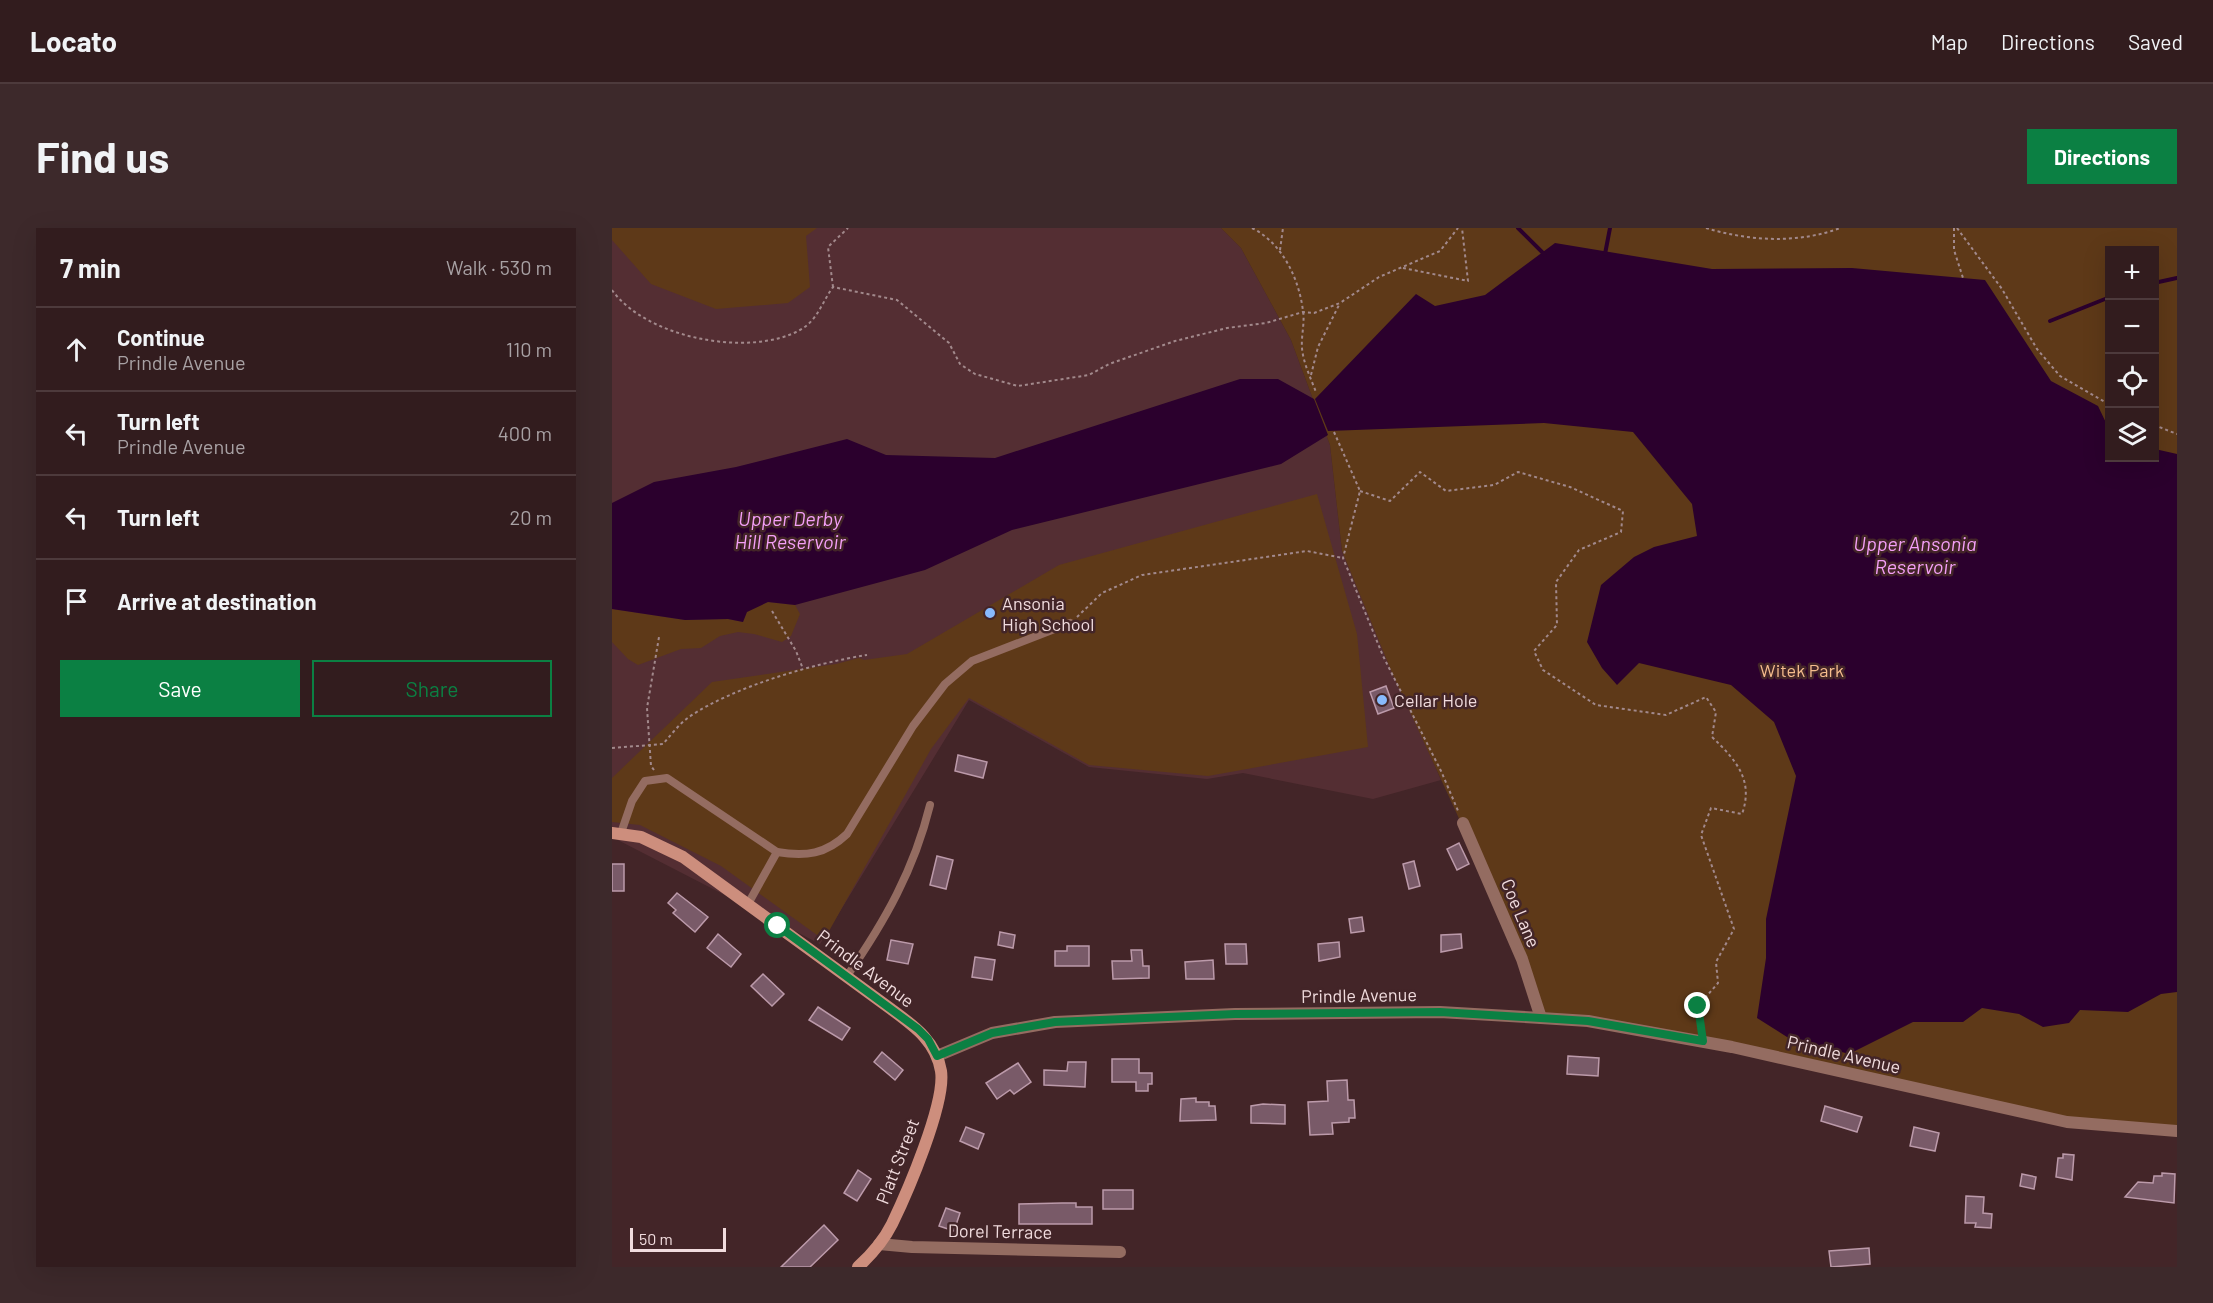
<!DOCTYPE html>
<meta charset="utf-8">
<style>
body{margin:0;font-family:Barlow,sans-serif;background:#3d292b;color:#f1f3f6}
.controls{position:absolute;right:18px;top:18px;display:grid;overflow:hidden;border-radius:0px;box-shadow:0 6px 24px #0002}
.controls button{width:54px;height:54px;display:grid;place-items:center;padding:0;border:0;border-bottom:2px solid #4d3a3c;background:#321c1e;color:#f1f3f6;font:30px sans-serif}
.scale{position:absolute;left:18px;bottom:15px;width:96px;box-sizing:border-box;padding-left:6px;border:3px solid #f1dcde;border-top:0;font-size:16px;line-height:21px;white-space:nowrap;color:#f1dcde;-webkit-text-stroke:4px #432528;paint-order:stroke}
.stop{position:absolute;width:18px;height:18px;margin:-14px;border:4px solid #0b8043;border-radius:50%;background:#fff}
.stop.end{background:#0b8043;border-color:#fff;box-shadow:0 2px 6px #0008}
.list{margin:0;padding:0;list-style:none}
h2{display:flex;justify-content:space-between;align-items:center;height:78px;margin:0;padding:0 24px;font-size:26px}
h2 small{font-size:20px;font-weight:400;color:#a8a1a4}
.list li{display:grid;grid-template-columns:39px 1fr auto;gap:18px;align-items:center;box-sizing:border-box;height:84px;padding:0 24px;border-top:2px solid #4d3a3c}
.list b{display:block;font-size:22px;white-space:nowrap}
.list p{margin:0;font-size:20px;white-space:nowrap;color:#a8a1a4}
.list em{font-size:20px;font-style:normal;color:#a8a1a4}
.actions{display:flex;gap:12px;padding:18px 24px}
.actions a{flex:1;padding:14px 0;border:2px solid #0b8043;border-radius:0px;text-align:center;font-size:21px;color:#0b8043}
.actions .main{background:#0b8043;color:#fff}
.icon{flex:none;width:33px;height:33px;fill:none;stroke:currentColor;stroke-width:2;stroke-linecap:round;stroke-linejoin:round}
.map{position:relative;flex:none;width:1565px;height:1039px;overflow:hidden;border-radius:0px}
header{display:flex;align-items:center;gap:36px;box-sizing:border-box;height:84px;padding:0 30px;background:#321c1e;border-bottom:2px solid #4d3a3c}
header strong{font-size:28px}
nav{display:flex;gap:33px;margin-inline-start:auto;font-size:21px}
.intro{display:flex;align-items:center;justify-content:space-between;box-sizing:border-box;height:144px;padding:0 36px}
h1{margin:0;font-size:42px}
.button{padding:15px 27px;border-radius:0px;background:#0b8043;color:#fff;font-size:21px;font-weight:700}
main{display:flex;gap:36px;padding:0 36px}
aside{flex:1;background:#321c1e;border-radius:0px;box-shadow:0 6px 24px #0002}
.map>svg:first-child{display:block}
</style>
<header>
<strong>Locato</strong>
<nav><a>Map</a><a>Directions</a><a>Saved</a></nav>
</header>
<div class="intro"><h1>Find us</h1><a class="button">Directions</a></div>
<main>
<aside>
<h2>7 min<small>Walk · 530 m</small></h2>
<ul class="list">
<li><svg class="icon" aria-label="ahead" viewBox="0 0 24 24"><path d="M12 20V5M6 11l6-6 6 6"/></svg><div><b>Continue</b><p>Prindle Avenue</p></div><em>110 m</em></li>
<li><svg class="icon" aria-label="left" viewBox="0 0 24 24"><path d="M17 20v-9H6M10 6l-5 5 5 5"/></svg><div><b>Turn left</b><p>Prindle Avenue</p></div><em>400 m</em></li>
<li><svg class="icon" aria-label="left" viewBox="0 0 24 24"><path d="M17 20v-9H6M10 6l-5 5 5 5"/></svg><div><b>Turn left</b></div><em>20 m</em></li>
<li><svg class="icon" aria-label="arrive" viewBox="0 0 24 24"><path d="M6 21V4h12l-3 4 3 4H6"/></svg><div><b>Arrive at destination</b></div></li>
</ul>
<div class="actions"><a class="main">Save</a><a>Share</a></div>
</aside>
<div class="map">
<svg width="1565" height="1039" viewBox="0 0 1565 1039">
<rect width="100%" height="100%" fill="#432528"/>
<path fill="#542e33" d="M0 0H609L629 20 679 112 718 217 730 323 829 552 761 571 631 545 595 551 477 539 357 472 208 716 0 609Z"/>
<g fill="#5e3918" fill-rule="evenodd">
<path d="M0 0H205L194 8 198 59 176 75 104 81 39 56 0 12Z"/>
<path d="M609 0H1565V898L1477 893 931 786 913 734 781 447 730 323 718 217 679 112 629 20ZM1498 22H1542V230H1498Z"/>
<path d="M705 266 745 406 756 519 596 548 477 537 357 470 319 521 212 712 109 638 28 597 0 594V550L100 454 224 436 247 430 252 432 295 426 447 337Z"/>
<path d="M156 374 183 377 188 386 179 408 170 414 142 406 126 404 108 408 89 420 69 421 26 437 16 431 0 414V381L73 392 116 391 131 394 134 384Z"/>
</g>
<g fill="#2b002d">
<path d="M943 15 1100 41 1240 40 1373 52 1439 153 1486 178 1497 201 1498 230H1542L1543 221 1565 226V764L1549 766 1516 784 1468 782 1457 795 1431 799 1407 786 1370 780 1351 794H1301L1237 826 1175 809 1145 790 1154 730V691L1184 548 1162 494 1119 457 1027 435 1005 457 990 440 975 414 989 357 1022 329 1042 319 1085 308 1080 276 1021 204 932 195 716 203 703 171 804 66 823 78 873 67Z"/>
<path d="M628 151H666L702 171 716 207 669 236 400 302 313 342 183 377 156 374 135 384 131 394 116 391 73 392 0 381V275L42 254 124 239 235 211 274 227 383 230Z"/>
</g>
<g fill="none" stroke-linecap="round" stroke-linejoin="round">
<g stroke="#2b002d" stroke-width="4">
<path d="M906 0 933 27"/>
<path d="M993 26 998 0"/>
<path d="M1542 55 1565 50"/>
<path d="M1438 93 1498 69"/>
</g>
</g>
<g fill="#795a68" stroke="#bc9aaa" stroke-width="1.5">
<path d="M774 458 782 480 766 486 758 464Z"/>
<path d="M346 527 375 534 371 550 343 543Z"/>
<path d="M847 615 857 636 845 642 835 621Z"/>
<path d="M325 628 341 632 334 661 318 657Z"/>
<path d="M802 633 808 658 797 661 791 636Z"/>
<rect x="0" y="636" width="12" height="27"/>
<path d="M65 665 96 689 83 704 61 685 64 682 56 675Z"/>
<path d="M750 689 752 703 739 705 737 691Z"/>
<path d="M388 704 403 707 401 720 386 717Z"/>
<path d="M106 706 129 726 119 739 95 720Z"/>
<path d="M849 706 850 720 829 724V707Z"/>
<path d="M279 712 301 716 296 736 275 732Z"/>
<path d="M727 714 728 729 707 733 706 716Z"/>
<path d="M613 716H634L635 736H614Z"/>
<path d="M455 718H477V738H443V723H455Z"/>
<path d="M519 722H530L531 738H537V750L501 751 500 733H520Z"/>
<path d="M363 729 383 732 380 752 360 749Z"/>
<path d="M601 732 602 751H574L573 734Z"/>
<path d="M151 746 172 766 160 778 139 758Z"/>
<path d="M206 779 238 800 230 812 197 792Z"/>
<path d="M270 824 291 842 283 852 262 834Z"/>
<path d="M956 828 987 830 986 848 955 846Z"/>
<path d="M500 831H527V845H540V856H536V863H524V854H500Z"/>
<path d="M456 834H474L473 859 432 857V842L455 843Z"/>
<path d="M406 835 419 854 402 866 398 862 385 871 374 855Z"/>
<path d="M735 852 736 872H742L743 890H737V894L720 895 721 906 698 907 696 874 716 873 715 853Z"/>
<path d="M584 870V874H597V878H603L604 892 568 893 569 871Z"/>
<path d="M651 876 673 877V896L639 895V878Z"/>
<path d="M1213 878 1250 889 1245 904 1209 893Z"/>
<path d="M354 899 372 906 366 921 348 913Z"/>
<path d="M1302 899 1327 905 1323 923 1298 918Z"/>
<path d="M1451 926 1462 927 1460 952 1444 949 1446 930H1451Z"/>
<path d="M246 942 259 951 245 973 232 965Z"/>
<path d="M1550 945 1563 946 1562 975 1513 969 1526 954 1541 955 1542 948H1550Z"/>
<path d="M1410 946 1424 949 1422 961 1408 958Z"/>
<rect x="491" y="962" width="30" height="19"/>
<path d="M1354 968 1372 969 1371 985 1380 986 1379 1000 1363 999 1364 995H1353Z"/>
<path d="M450 975H464V979H480V996H407V976Z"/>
<path d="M334 980 348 985 342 1003 327 998Z"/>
<path d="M212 997 226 1012 198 1039H169Z"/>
<path d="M1257 1020 1258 1036 1219 1039 1217 1023Z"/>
</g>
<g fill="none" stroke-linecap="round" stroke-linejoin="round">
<g stroke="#a2898c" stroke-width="2" stroke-dasharray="3 3" stroke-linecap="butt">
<path d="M640 0C670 15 687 50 691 83 693 95 689 108 690 120 691 134 699 151 704 164"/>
<path d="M1094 0C1136 13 1186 16 1228 0"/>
<path d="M1342 0V22L1351 50"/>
<path d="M1345 0 1390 61 1425 121 1448 148 1498 177"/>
<path d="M668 22 671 0"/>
<path d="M791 40 856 53 850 0"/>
<path d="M221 59 216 19 236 0"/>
<path d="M0 62C34 110 137 130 188 102 206 92 210 74 221 59L285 72 337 115 348 136 363 146 406 158 477 147 497 136 563 113 615 100 654 95 691 84 702 85 728 75 767 49 828 23 846 0"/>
<path d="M699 147 706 119 728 75"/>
<path d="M1542 197 1565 206"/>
<path d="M722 204 748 263 731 330 771 428 829 543 847 585"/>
<path d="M748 263 778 273 808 244 834 263 882 257 906 244 958 259 1011 283 1009 304 967 322 944 354 945 397 922 423 931 442 984 477 1054 487 1094 469 1104 484 1100 509C1124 532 1142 552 1130 586L1099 580 1089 607 1122 701 1104 734 1106 755 1086 778 1089 800"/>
<path d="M160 383 184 423 191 441"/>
<path d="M465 389 490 365 530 347 695 323 731 330"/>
<path d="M0 520 51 516C59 507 67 496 77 489 121 459 203 435 255 427"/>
<path d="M42 542 39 538 35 480 47 409"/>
</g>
<g stroke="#946c61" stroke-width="8">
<path d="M9 605 20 573 33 553 55 550 165 624 136 676"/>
<path d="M165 624C194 629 214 626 235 606L301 498 333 456 360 433 458 395"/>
<path d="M235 748C273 693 302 642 318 577"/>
</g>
<g stroke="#946c61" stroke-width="12">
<path d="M851 595 910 731 929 790"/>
<path d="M325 828 380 805 443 794 623 786 828 784 929 790 976 793 1120 819 1455 894 1565 903"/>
<path d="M267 1016 300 1019 508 1024"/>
</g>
<path stroke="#cd8e7d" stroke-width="12" d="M0 605 29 609 71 629 279 781C302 798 324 813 329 843 334 875 295 965 280 996 272 1012 259 1027 246 1039"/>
</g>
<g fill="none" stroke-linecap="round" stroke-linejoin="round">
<path stroke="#0b8043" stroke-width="8" d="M166 698 306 801 316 811 325 828 380 805 443 794 623 786 828 784 976 793 1091 813 1086 778"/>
</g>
<g fill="#88bafc" stroke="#432528" stroke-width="2">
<circle cx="378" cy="385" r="6"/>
<circle cx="770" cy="472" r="6"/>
</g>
<g text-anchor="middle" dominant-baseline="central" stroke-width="5" stroke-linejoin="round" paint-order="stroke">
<g font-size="18" fill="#f1dcde" stroke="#432528" text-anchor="start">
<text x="390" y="375">Ansonia<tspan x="390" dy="21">High School</tspan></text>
<text x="782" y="472">Cellar Hole</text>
</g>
<g font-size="18" fill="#f5bc8d" stroke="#432528">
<text x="1190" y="442">Witek Park</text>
</g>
<g font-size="18" fill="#f1dcde" stroke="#432528">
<text transform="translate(909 685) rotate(67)">Coe Lane</text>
<text transform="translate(254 740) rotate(37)">Prindle Avenue</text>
<text transform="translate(747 767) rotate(-1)">Prindle Avenue</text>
<text transform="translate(1232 826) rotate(13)">Prindle Avenue</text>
<text transform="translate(285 933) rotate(-69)">Platt Street</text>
<text transform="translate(388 1003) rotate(1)">Dorel Terrace</text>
</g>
<g font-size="20" font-style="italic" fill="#f49ff7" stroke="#432528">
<text x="178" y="290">Upper Derby<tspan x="178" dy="23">Hill Reservoir</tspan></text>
<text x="1303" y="315">Upper Ansonia<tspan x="1303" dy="23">Reservoir</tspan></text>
</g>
</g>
</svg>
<div class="controls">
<button>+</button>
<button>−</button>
<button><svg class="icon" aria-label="locate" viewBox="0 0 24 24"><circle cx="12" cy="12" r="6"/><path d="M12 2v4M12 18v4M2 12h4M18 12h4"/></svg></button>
<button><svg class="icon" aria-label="layers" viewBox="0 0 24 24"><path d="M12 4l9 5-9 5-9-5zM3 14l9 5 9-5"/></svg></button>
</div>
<div class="scale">50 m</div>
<div class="stop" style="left:166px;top:698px"></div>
<div class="stop end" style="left:1086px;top:778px"></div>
</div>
</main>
